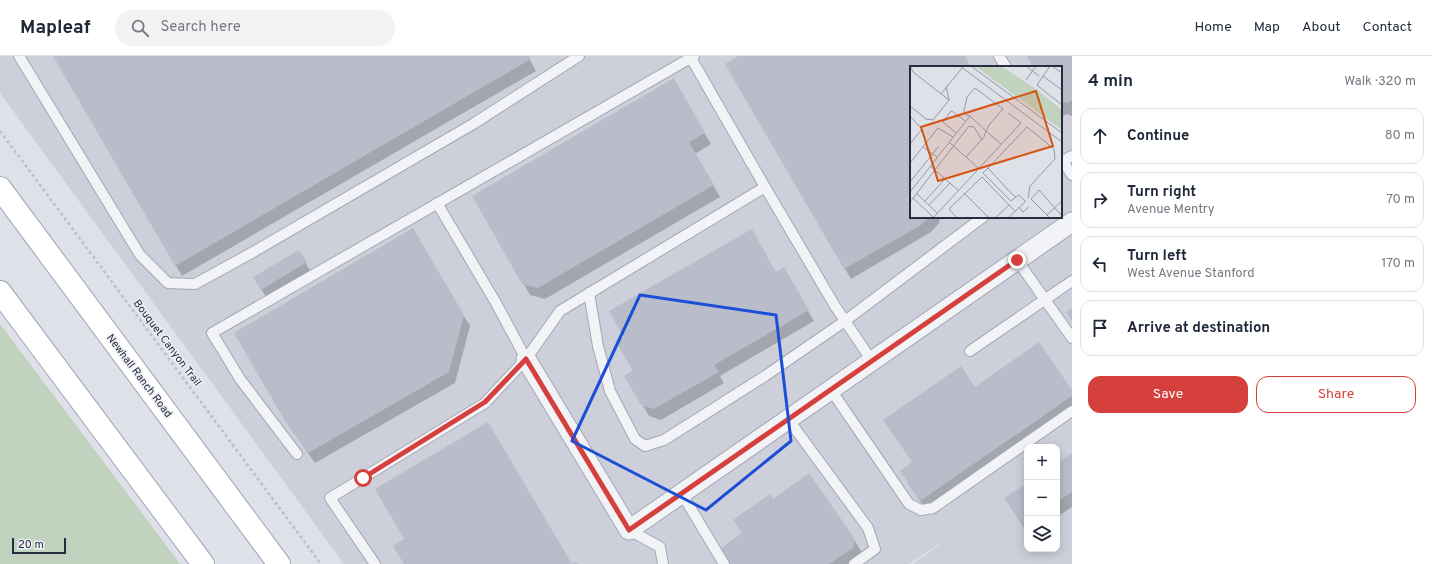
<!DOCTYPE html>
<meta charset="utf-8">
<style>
body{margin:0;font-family:Overpass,sans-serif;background:#f2f2f3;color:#1f2937}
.controls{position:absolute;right:12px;bottom:12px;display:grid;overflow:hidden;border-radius:8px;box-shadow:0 2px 10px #0003}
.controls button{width:36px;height:36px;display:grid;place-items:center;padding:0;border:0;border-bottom:1px solid #e0e1e3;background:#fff;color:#1f2937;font:20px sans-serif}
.scale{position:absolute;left:12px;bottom:10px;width:54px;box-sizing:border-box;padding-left:4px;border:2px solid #272c41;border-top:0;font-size:11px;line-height:14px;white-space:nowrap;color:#272c41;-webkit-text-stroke:3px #eef0f6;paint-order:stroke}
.stop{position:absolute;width:12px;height:12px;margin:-9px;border:3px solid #d5403d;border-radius:50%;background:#fff}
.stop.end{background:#d5403d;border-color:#fff;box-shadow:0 1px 4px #0008}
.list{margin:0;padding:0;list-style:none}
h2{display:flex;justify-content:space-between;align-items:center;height:52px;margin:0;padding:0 16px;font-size:17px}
h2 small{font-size:13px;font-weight:400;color:#747a83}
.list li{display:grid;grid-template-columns:26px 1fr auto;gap:12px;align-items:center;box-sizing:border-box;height:56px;margin:0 8px 8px;padding:0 8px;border:1px solid #e0e1e3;border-radius:12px}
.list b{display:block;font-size:15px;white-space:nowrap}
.list p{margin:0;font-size:13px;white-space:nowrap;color:#747a83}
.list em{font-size:13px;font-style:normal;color:#747a83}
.actions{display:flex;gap:8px;padding:12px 16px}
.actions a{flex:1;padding:9px 0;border:1px solid #d5403d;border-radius:12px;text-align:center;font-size:14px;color:#d5403d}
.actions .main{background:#d5403d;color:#fff}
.icon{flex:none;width:22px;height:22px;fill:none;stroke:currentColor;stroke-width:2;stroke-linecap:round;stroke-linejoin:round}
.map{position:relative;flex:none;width:1072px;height:508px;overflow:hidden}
header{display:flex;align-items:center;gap:24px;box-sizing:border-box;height:56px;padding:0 20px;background:#fff;border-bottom:1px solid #e0e1e3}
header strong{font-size:19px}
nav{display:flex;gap:22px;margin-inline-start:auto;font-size:14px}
.search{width:280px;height:36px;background:#f2f2f3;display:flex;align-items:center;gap:10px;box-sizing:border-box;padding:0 14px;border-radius:22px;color:#747a83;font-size:15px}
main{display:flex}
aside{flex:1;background:#fff}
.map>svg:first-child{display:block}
</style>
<header>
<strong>Mapleaf</strong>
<div class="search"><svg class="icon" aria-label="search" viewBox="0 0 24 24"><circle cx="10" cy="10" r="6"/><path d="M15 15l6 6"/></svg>Search here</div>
<nav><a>Home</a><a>Map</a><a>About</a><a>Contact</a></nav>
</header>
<main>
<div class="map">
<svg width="1072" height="508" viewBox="0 0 1072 508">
<rect width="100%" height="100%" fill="#dfe1e9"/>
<path fill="#cdd0db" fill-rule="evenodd" d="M0 0H1072V508H913L951 480 909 508H344L0 37ZM911 11H1061V161H911ZM1027 391H1057V493H1027Z"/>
<path fill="#c1d3bf" d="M0 268 180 508H0Z"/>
<g fill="#0003">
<path d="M54 0H528L536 15 182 220Z"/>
<path d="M740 0H964L970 11H911V161H940L939 167 931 176 851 223 726 8Z"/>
<path d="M1028 0H1072V60L1067 58 1063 60 1061 57V11H1035Z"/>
<path d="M673 24 711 88 695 98 720 141 545 243 530 239 473 140Z"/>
<path d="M412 173 470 270 455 327 315 407 293 376 235 277Z"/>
<path d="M299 195 312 218 268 244 254 222Z"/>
<path d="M784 213 814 265 720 320 724 327 661 364 649 360 625 320Z"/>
<path d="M975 332 1072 335V355L927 455 907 426 913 407Z"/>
<path d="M1072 398V451L1057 461V408Z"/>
<path d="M1027 428V476L1012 453Z"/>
<path d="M772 444 854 483 862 497 857 508H729L721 493 743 478Z"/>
</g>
<g fill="#b9bcc9">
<path d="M53 0H529L531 3 175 210Z"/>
<path d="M738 0H965L971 11H911V161H929L921 169 844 213 725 8Z"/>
<path d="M1027 0H1072V44L1068 47 1061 45V11H1033Z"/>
<path d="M674 22 705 77 689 86 714 129 538 232 522 228 472 140Z"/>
<path d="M413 172 464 259 449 316 308 397 285 365 234 277Z"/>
<path d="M752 173 776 216 784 211 809 254 714 309 719 316 654 353 641 349 624 320 633 315 616 286 624 281 609 255Z"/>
<path d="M299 194 307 206 261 234 253 221Z"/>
<path d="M1072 252V265L1066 256Z"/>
<path d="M1039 286 1072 334V340L920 445 900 415 912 406 883 364 961 310 975 331Z"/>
<path d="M488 366 572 508 575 506 579 508H404L393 490 404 483 375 433Z"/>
<path d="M1072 397V436L1057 446V407Z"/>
<path d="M809 417 855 483 853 492 829 508H730L720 493 742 477 733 464 770 438 773 443Z"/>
<path d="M1027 427V466L1022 469 1004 442Z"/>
</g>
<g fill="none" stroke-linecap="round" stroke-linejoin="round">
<defs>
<g id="lane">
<path d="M19 0 140 199 168 227 195 228 255 195 473 68 579 0"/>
<path d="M999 0 1006 11"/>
<path d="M691 2 765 131"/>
<path d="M1061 103 1072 119"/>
<path d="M1061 106 1072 100"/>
<path d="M437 147 496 247 526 303"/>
<path d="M1017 204 1072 282"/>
<path d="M589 237 598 290 610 335 635 383 645 390 664 384 765 320 845 265 983 161"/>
<path d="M970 295 1072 225"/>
<path d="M831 334 909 448 921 454 933 452 1072 355"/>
<path d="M788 363 868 472 875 493 854 508"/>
<path d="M297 398 240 323 212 277 694 0"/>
<path d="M682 438 724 508"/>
<path d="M629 474 660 491 663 508"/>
<path d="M375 508 330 442 485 347 526 303 560 255 765 131 835 250 872 305"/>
</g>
<path id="street" d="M526 303 629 474 1072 166"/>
<g id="primary">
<path d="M0 132 279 508"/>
<path d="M0 236 203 508"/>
</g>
</defs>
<use href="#lane" stroke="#a4a7b3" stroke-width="12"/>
<use href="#street" stroke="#a4a7b3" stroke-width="21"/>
<use href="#primary" stroke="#9ea3b5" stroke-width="24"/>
<path stroke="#bdbfc8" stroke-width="2.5" stroke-dasharray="3 3" stroke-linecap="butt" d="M0 75 321 508"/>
<use href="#lane" stroke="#f2f3f7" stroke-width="10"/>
<use href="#street" stroke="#f2f3f7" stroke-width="19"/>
<use href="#primary" stroke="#fff" stroke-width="22"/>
</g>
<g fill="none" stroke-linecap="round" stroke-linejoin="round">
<path stroke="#d5403d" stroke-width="5" d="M363 422 485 346 526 303 629 474 1017 204"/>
</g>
<path fill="none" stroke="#1d4ed8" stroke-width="3" stroke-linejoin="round" d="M640 239 776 259 791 385 706 454 572 385Z"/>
<g text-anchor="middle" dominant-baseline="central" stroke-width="3" stroke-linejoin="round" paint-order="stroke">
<g font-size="11" fill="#272c41" stroke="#eef0f6">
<text transform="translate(167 287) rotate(53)">Bouquet Canyon Trail</text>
<text transform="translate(139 320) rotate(53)">Newhall Ranch Road</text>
</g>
</g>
<g transform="translate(910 10)">
<rect width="152" height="152" fill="#dfe1e9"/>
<path d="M65 0H91L127 24 152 44V64Z" fill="#c1d3bf"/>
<path fill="none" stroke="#9599a6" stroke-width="1" d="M0 0 3 6 39 34M50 0 152 76M61 0 152 67M116 0 129 10M140 0 127 19 152 39M142 0 152 7M133 10 152 24M116 14 126 0M31 28 52 2M0 40 16 53 23 54 39 34 36 20M0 50 12 63 0 78M46 67 33 56 40 46 42 45 55 55M39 76 56 91 74 71 76 65 79 59 93 43 65 22 57 31 54 45 56 49 60 50 76 65 91 78M13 81 27 91M56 91 68 102M0 97 28 62 43 71M20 100 48 124M78 102 73 107 101 135 106 131M0 116 29 80M0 126 60 50M6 127 27 147M54 127 79 152M3 132 23 151M121 133 129 124 152 150M121 133 140 152M15 135 35 113M115 135 109 129 106 131 102 128 78 102 117 61 144 83 145 93 120 120 118 132M0 136 59 60 64 61 72 74M19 139 40 117M109 141 113 146 119 141M137 149 152 135M23 152 111 57 98 47M47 152 39 143 72 111 99 139M85 152 99 139 105 145M98 152 116 135"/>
<path fill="#d55411" fill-opacity="0.15" stroke="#d55411" stroke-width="2" d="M126 25 143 80 28 115 11 61Z"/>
<rect width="152" height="152" fill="none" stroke="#272c41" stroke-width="2"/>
</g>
</svg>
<div class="controls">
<button>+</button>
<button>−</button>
<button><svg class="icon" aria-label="layers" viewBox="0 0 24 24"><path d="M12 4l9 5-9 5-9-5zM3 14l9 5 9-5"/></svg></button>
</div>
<div class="scale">20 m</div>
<div class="stop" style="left:363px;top:422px"></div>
<div class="stop end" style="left:1017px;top:204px"></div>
</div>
<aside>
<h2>4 min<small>Walk · 320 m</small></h2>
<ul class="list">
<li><svg class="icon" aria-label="ahead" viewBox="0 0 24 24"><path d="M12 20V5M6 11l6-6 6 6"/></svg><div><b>Continue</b></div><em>80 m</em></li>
<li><svg class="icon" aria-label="right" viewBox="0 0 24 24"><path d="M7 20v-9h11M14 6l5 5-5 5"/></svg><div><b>Turn right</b><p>Avenue Mentry</p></div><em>70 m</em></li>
<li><svg class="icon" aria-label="left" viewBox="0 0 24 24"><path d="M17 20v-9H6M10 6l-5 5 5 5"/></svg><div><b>Turn left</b><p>West Avenue Stanford</p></div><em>170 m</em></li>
<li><svg class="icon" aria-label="arrive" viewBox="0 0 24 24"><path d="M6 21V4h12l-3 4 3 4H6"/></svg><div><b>Arrive at destination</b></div></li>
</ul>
<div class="actions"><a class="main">Save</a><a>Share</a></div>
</aside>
</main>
